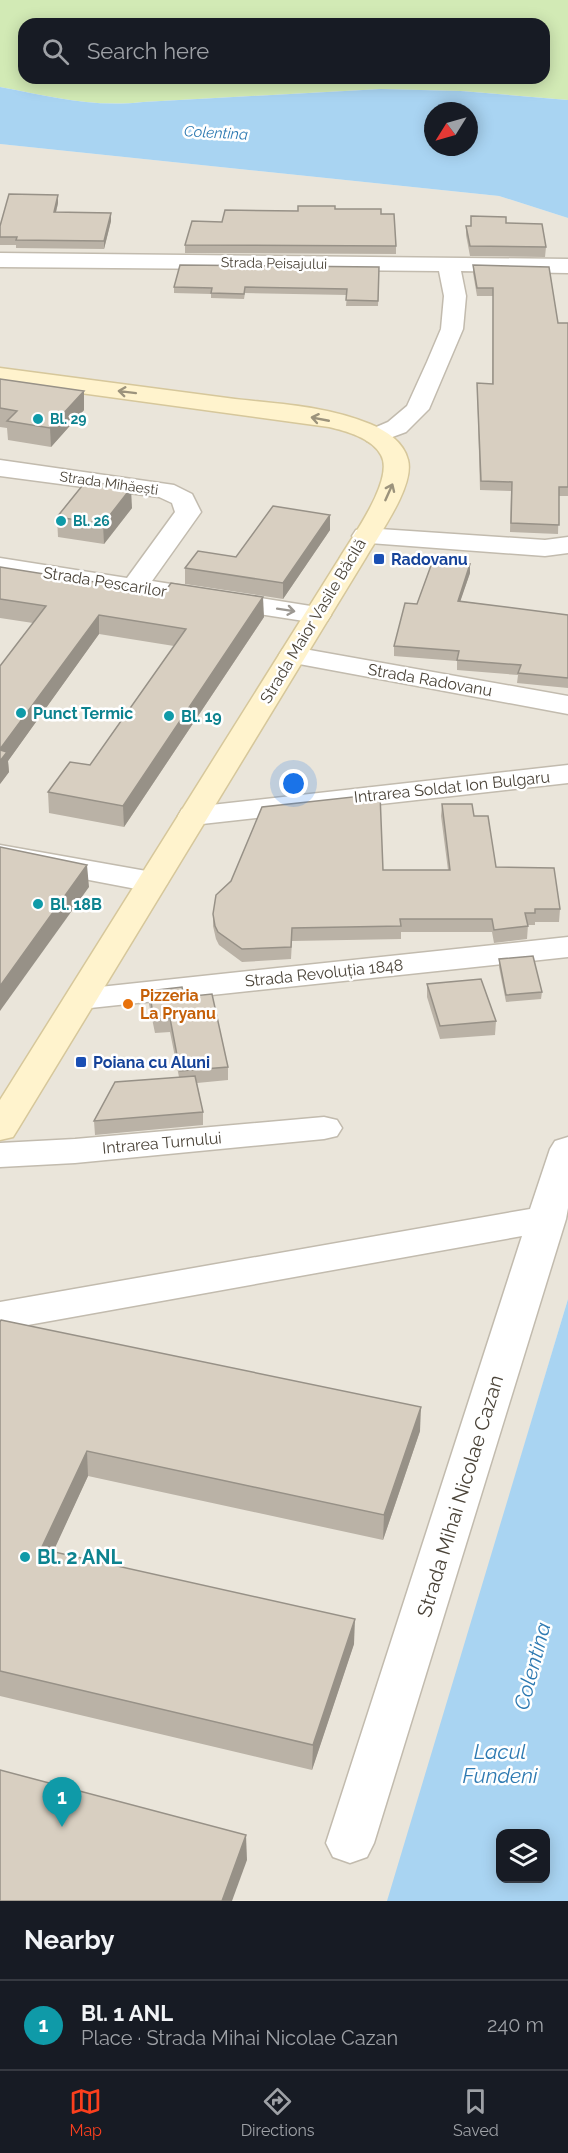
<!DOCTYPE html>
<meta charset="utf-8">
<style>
body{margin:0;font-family:Raleway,sans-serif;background:#242831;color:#f1f3f6}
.controls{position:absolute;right:18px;bottom:18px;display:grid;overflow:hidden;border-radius:12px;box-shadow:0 3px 15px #0003}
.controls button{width:54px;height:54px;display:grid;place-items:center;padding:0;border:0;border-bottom:2px solid #363941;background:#171b24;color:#f1f3f6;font:30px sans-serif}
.compass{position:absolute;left:424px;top:102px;width:54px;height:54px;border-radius:50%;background:#171b24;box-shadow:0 3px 15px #0003;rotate:233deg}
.you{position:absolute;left:294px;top:784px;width:21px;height:21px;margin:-15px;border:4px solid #fff;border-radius:50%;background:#1a73e8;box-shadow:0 0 0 9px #1a73e833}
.badge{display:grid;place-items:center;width:39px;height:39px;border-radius:50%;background:#fc3f1d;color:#fff;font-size:20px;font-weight:700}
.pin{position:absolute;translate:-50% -50px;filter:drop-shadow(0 2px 3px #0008)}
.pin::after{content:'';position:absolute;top:32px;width:21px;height:18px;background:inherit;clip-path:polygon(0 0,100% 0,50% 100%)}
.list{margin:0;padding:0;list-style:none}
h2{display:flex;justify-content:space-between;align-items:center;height:78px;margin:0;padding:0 24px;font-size:26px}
h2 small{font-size:20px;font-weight:400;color:#9ea1a6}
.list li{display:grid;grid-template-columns:39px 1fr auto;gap:18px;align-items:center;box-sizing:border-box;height:90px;padding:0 24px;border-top:2px solid #363941}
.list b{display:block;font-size:22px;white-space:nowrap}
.list p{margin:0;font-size:20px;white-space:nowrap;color:#9ea1a6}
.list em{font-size:20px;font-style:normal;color:#9ea1a6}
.icon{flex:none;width:33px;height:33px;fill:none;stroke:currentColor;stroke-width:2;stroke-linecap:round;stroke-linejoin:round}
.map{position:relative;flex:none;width:568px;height:1901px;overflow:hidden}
.search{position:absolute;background:#171b24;box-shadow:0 3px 15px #0003;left:18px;right:18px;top:18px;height:66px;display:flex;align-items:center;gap:15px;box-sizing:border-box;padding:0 21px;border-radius:18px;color:#9ea1a6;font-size:22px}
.sheet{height:168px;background:#171b24}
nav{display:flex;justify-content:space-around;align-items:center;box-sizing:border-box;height:84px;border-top:2px solid #363941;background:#171b24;font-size:16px;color:#9ea1a6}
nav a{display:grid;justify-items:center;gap:3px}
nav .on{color:#fc3f1d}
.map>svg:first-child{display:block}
</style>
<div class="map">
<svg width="568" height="1901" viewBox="0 0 568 1901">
<rect width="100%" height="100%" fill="#f6f3ec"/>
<path fill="#eae5da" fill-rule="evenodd" d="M0 144 499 196 568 218V1299L504 1514 568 1901H0ZM500 1834H546V1878H500Z"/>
<path fill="#d2eab5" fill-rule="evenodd" d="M0 0H568V100L461 91 381 89 143 102C92 108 49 96 0 87ZM24 24H544V78H24Z"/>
<g fill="#a9d4f2" fill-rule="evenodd">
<path d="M0 87C49 96 92 108 143 102L381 89 461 91 568 100V218L499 196 0 144ZM433 111H469V147H433Z"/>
<path d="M568 1299V1901H387ZM500 1834H546V1878H500Z"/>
</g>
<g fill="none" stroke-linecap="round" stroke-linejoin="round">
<defs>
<g id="street">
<path d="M0 253 568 259V273L461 271 466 296 463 329 429 409 406 432 376 443 367 441 364 436 367 431 388 422 407 406 427 362 441 329 444 296 439 271 0 267Z"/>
<path d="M0 460 174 485 192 494 201 512 152 581 317 607 327 609 331 615 327 621 317 623 0 574V558L127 578 175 512 172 503 159 497 0 476Z"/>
<path d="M365 528 545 540 568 537V553L545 556 356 542 352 536 356 530Z"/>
<path d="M293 647 568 696V714L283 661 279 655 283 649Z"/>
<path d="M568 765V783L193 825 182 823 178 816 182 809 193 807Z"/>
<path d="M0 845 152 872 163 875 168 882 163 889 152 892 0 863Z"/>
<path d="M568 937V957L81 1009 69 1006 64 999 69 992 81 989Z"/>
<path d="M324 1117 337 1120 342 1128 337 1136 324 1139 75 1163 0 1167V1143L75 1139Z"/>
<path d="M568 1137V1208L566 1219 374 1843 367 1857 350 1863 333 1857 326 1843 522 1236 0 1330V1302L530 1209 550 1149 555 1141Z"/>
</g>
<path id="secondary" d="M0 368C78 378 157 389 235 399 280 404 327 406 370 424 385 430 404 442 408 460 415 486 378 536 365 559L18 1129 13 1137 0 1140V1100L339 559C352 537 395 479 381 455 372 438 346 431 329 427L0 382Z"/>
</defs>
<use href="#street" stroke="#c2bbae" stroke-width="3"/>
<use href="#secondary" stroke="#d6c79b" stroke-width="3"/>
<use href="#street" fill="#fff" fill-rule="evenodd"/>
<use href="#secondary" fill="#fff3cd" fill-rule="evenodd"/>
</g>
<g fill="#bab2a6">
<path d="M58 203 56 212 111 213V221L104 249 16 248V245H0V226Z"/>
<path d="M335 209 381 214 396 246V254L185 253V245L222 222 298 211Z"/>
<path d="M471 216 506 223 546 247 545 257 470 256 466 235V226H471Z"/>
<path d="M473 265 558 323H568V496H559L558 534 510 532 511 491 480 490 477 383 492 384 493 296H477L473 273Z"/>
<path d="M379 267 378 306H346L347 295 245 293 244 299 211 298V294L174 293V287Z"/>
<path d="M0 379 84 391V410L51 447 8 440 7 428 0 427Z"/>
<path d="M132 508 104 544 58 537 57 517Z"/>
<path d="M330 515V530L283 599 185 584V568L236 557Z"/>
<path d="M0 567 264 617 124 827 49 813 48 792 90 765 174 646 99 634 8 761 9 772 0 784 33 623 0 618Z"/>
<path d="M470 573 460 601 568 615V688L517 683 518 675 457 670V661L394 656V646L417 604Z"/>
<path d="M442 804 474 816 496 867 560 909 559 922H535V925H528L527 939 494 943 492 932H401V939L292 941 291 959 242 962 219 945 216 939 213 926V914L383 870H448L441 816Z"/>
<path d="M499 959 542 992 541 999 506 1002 499 967Z"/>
<path d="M427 984 496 1021 495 1035 440 1039 427 997Z"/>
<path d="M149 991 184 997 228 1067V1080L197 1083 203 1112V1125L95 1135 94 1121 179 1077 170 1032 155 1033 149 1004Z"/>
<path d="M0 1322 420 1431 383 1540 88 1476 53 1551 354 1644 312 1770 0 1696Z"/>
</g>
<g fill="#979187">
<path d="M58 195V203L54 220V212Z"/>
<path d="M111 213V221L104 249V241Z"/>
<path d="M84 391V410L51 447 50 428Z"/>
<path d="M131 488 132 508 104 544 103 524Z"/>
<path d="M330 515V530L283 599V583Z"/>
<path d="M470 564V573L457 611 458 601Z"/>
<path d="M263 597 264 617 124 827 123 806Z"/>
<path d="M99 615V634L8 761 9 772 0 784V749Z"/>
<path d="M87 865 89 887 0 1011V986Z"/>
<path d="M421 1407 420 1431 383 1540 384 1515Z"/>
<path d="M87 1451 88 1476 43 1574 41 1549Z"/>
<path d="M355 1619 354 1644 312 1770 313 1745Z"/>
<path d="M246 1835 247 1860 232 1901H222Z"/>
</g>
<g fill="#d8cfc1" stroke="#979187" stroke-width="1.5">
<path d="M9 194 58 195 54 212 111 213 104 241 16 240 17 237H0V226Z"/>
<path d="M298 206H335V209H381V214H394L396 246 185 245 192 221 222 222 225 210 298 211Z"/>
<path d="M471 216 506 217V223L542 224 546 247 470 246 466 226H471Z"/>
<path d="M180 265 379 267 378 301 346 300 347 289 245 287 244 294 211 293 212 288 174 287Z"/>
<path d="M473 265 549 267 558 323H568V487H559V525L511 523 512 482 481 481 477 383 493 384V288H477Z"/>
<path d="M0 379 84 391 50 428 7 421 17 411 0 408Z"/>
<path d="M86 481 131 488 103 524 57 517Z"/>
<path d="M273 506 330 515 283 583 185 568 198 551 236 557Z"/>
<path d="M433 560 470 564 458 601 568 615V678L518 673 521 665 457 660 459 651 394 646 405 603 417 604Z"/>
<path d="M0 567 164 593 171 583 263 597 123 806 48 792 70 762 90 765 186 629 99 615 0 749V666L46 606 0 599Z"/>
<path d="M0 750 7 752 0 761Z"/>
<path d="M380 794 383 870H450L442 804H472L474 816H488L496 867 554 868 560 909H535V913H525L528 926 494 930 492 919H400L401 926 292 928 291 947 242 949 218 932 215 926 213 914 216 895 231 881 262 807Z"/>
<path d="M0 847 87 865 0 986Z"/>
<path d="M533 956 542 992 506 995 499 959Z"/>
<path d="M481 979 496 1021 440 1026 427 984Z"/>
<path d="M182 987 184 997 212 994 228 1067 180 1071 170 1018 154 1019 149 991Z"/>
<path d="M195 1076 203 1112 94 1121 115 1082Z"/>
<path d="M1 1320 421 1407 384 1515 87 1451 41 1549 355 1619 313 1745 0 1671V1322Z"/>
<path d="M0 1770 246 1835 222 1901H0Z"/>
</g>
<defs><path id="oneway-shaft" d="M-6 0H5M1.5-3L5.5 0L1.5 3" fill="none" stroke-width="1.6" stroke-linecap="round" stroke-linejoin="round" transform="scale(1.5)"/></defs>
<g stroke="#9c937c">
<use href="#oneway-shaft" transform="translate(127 392) rotate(-173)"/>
<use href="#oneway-shaft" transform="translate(320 419) rotate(-169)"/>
<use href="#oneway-shaft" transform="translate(389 492) rotate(-66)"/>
</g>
<use stroke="#9c9892" href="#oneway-shaft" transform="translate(286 610) rotate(9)"/>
<g fill="#0f9aa8" stroke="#fff" stroke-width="2">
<circle cx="38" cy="419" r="6"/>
<circle cx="61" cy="521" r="6"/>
<circle cx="21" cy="713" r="6"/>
<circle cx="169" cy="716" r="6"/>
<circle cx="38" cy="904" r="6"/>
<circle cx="25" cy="1557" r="6"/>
</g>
<g fill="#1a4fb4" stroke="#fff" stroke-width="2">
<rect x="373" y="553" width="12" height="12" rx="3"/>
<rect x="75" y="1056" width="12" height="12" rx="3"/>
</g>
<circle fill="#e8710a" stroke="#fff" stroke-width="2" cx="128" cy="1004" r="6"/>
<g text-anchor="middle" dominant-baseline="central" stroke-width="5" stroke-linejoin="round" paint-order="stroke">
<g font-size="14" fill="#4b4439" stroke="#fff">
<text transform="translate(274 263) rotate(1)">Strada Peisajului</text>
<text transform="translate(109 483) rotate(8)">Strada Mihăești</text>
</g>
<g font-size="14" font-weight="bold" fill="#0d838f" stroke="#fff" text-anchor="start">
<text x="50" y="419">Bl. 29</text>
<text x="73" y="521">Bl. 26</text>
</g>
<g font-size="15" font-style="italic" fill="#2e7ab2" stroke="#fff">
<text transform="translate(216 133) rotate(3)">Colentina</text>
</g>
<g font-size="16" font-weight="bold" fill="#164399" stroke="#fff" text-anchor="start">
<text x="391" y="559">Radovanu</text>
<text x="93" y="1062">Poiana cu Aluni</text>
</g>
<g font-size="16" fill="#4b4439" stroke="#fff">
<text transform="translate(105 582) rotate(9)">Strada Pescarilor</text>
<text transform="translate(313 621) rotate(-59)">Strada Maior Vasile Băcilă</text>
<text transform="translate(430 680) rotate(10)">Strada Radovanu</text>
<text transform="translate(452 787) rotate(-6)">Intrarea Soldat Ion Bulgaru</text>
<text transform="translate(324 973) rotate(-6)">Strada Revoluția 1848</text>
<text transform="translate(162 1143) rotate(-5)">Intrarea Turnului</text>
</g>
<g font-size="16" font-weight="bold" fill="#0d838f" stroke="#fff" text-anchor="start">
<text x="33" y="713">Punct Termic</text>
<text x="181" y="716">Bl. 19</text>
<text x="50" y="904">Bl. 18B</text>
</g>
<g font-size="16" font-weight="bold" fill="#c56008" stroke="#fff" text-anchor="start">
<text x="140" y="995">Pizzeria<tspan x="140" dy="18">La Pryanu</tspan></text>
</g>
<g font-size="20" fill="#4b4439" stroke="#fff">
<text transform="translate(460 1496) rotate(-73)">Strada Mihai Nicolae Cazan</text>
</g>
<g font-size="20" font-weight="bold" fill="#0d838f" stroke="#fff" text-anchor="start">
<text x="37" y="1557">Bl. 2 ANL</text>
</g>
<g font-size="21" font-style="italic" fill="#2e7ab2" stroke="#fff">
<text transform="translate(532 1666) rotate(-75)">Colentina</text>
<text x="500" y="1751">Lacul<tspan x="500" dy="24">Fundeni</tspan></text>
</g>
</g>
</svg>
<div class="controls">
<button><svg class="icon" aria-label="layers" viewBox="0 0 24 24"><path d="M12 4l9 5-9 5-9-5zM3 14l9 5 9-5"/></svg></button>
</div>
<svg class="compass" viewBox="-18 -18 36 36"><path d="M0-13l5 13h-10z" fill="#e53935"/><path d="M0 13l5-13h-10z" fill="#9ea1a6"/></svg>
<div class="you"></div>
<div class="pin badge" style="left:62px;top:1827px;background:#0f9aa8">1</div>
<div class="search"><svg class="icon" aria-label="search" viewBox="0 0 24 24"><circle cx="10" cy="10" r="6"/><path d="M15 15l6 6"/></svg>Search here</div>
</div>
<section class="sheet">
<h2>Nearby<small></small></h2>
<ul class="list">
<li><span class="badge" style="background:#0f9aa8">1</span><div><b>Bl. 1 ANL</b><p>Place · Strada Mihai Nicolae Cazan</p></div><em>240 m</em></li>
</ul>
</section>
<nav>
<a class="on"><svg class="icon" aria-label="map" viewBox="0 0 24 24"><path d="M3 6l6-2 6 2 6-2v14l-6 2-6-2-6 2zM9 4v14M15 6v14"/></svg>Map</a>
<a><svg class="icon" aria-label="directions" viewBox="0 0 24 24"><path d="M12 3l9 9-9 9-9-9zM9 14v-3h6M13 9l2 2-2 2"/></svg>Directions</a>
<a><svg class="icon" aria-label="saved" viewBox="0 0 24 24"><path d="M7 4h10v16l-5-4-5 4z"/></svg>Saved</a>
</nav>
